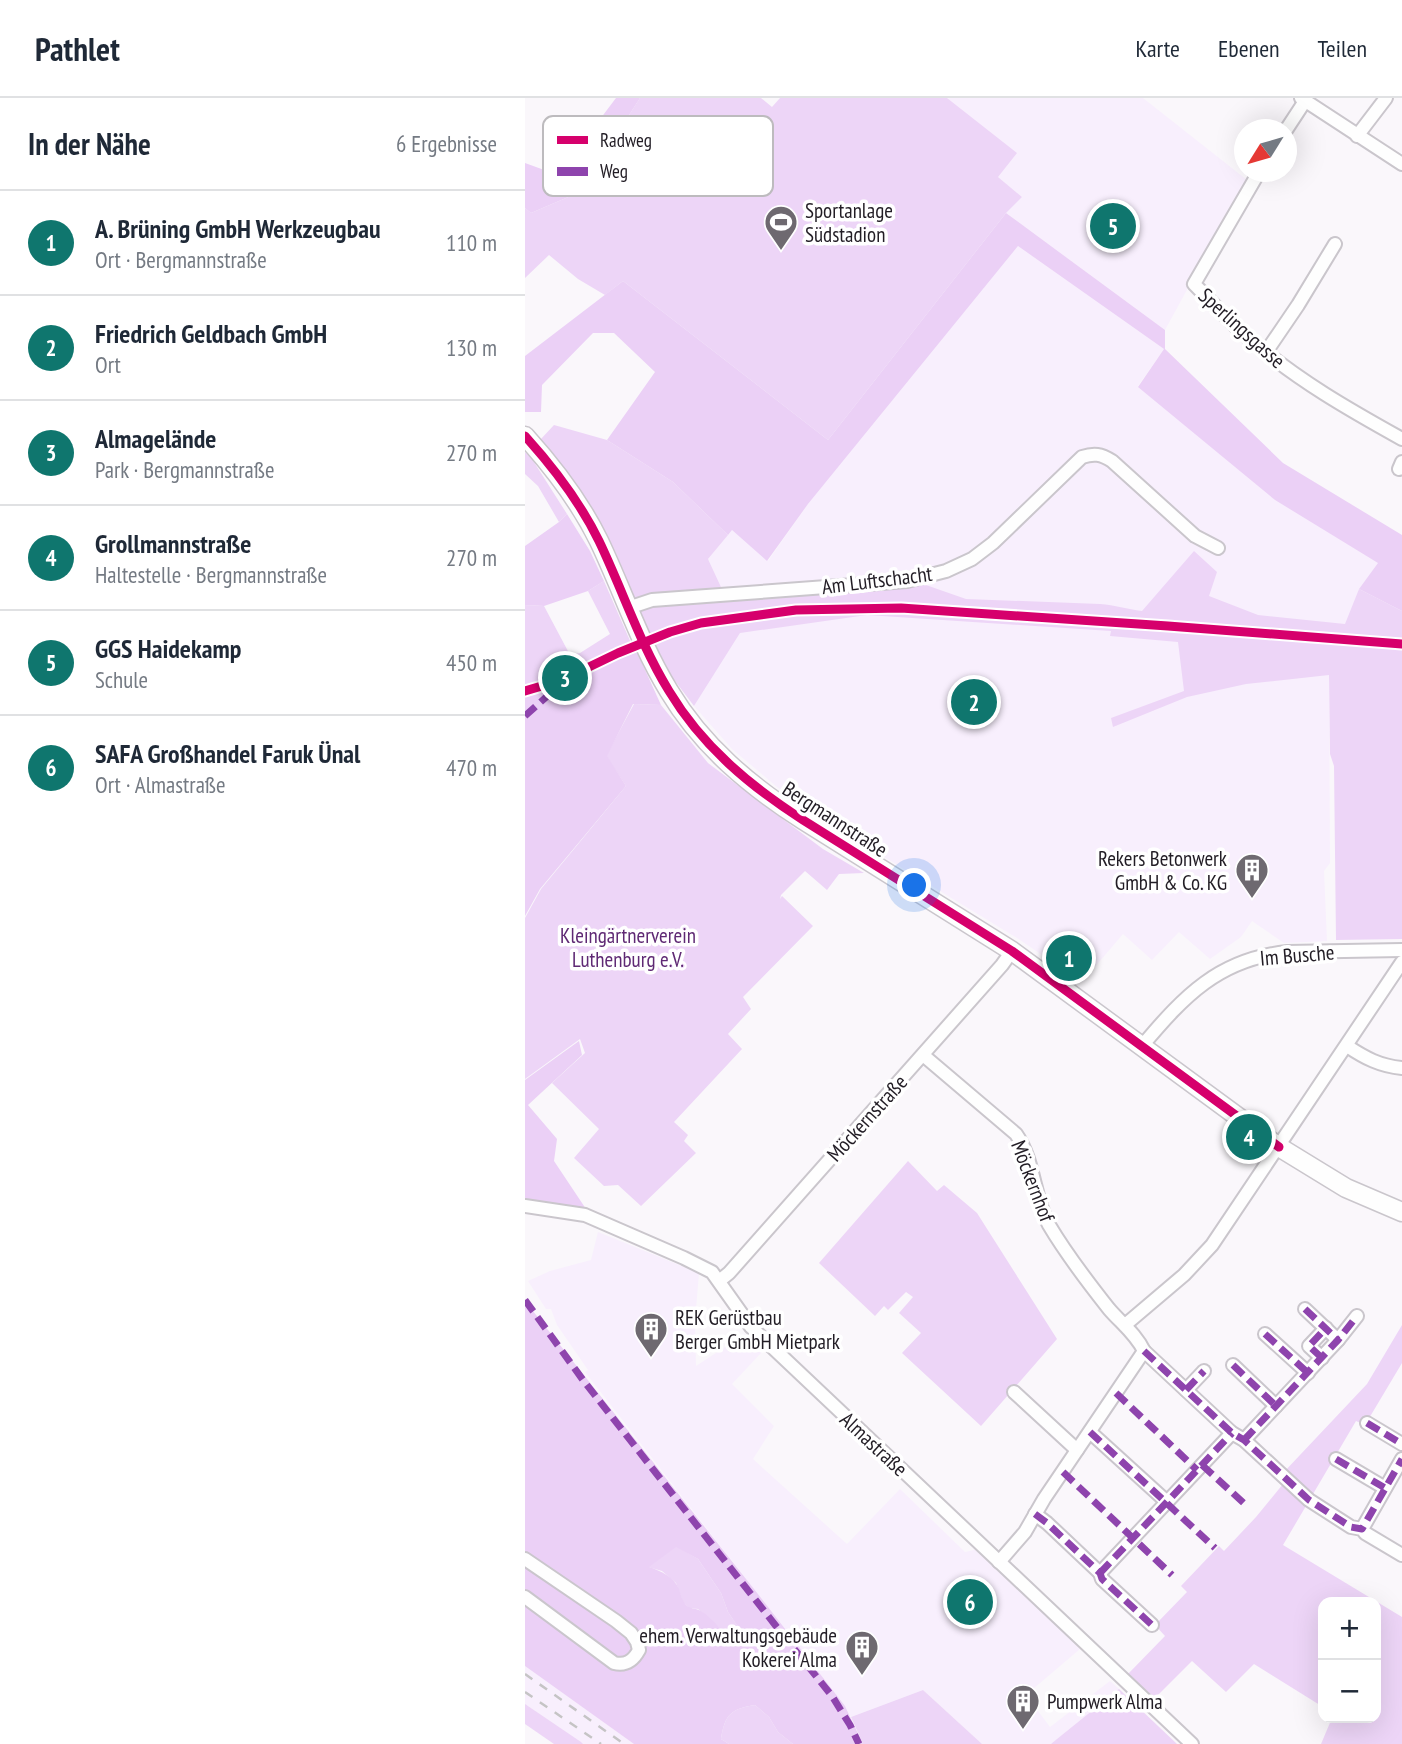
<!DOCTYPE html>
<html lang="de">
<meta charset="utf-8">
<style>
body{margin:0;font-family:"PT Sans Narrow",sans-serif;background:#f6f6f7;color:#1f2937}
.controls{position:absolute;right:21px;bottom:21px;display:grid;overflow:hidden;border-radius:14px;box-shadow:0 7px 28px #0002}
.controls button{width:63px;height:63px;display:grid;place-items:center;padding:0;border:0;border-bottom:2px solid #e0e1e3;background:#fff;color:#1f2937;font:35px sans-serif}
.compass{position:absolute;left:709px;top:21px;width:63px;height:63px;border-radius:50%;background:#fff;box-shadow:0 7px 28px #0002;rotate:233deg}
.you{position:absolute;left:390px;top:788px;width:24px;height:24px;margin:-18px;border:5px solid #fff;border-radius:50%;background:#1a73e8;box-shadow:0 0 0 10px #1a73e833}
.badge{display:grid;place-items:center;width:46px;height:46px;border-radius:50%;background:#0f766e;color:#fff;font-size:23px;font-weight:700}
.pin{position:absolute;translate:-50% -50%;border:4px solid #fff;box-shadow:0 2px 7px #0006}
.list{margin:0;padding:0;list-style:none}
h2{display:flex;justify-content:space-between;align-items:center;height:91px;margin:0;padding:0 28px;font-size:30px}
h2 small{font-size:23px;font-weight:400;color:#747a83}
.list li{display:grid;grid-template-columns:46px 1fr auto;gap:21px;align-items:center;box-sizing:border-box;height:105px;padding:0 28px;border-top:2px solid #e0e1e3}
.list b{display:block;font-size:26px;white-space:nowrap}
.list p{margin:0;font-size:23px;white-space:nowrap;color:#747a83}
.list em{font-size:23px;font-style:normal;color:#747a83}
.map{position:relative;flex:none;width:877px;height:1646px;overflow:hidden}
header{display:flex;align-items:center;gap:42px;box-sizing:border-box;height:98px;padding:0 35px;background:#fff;border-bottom:2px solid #e0e1e3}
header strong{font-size:33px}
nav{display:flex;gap:38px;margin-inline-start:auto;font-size:24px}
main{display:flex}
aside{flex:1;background:#fff}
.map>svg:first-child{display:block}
</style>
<header>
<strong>Pathlet</strong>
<nav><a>Karte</a><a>Ebenen</a><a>Teilen</a></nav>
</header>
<main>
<aside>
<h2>In der Nähe<small>6 Ergebnisse</small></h2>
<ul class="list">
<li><span class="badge">1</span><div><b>A. Brüning GmbH Werkzeugbau</b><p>Ort · Bergmannstraße</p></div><em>110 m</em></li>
<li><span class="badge">2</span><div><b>Friedrich Geldbach GmbH</b><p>Ort</p></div><em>130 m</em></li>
<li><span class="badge">3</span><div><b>Almagelände</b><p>Park · Bergmannstraße</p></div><em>270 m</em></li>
<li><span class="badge">4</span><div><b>Grollmannstraße</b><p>Haltestelle · Bergmannstraße</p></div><em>270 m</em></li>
<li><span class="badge">5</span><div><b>GGS Haidekamp</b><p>Schule</p></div><em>450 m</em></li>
<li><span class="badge">6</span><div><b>SAFA Großhandel Faruk Ünal</b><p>Ort · Almastraße</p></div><em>470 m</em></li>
</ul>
</aside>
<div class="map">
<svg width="877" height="1646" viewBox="0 0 877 1646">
<rect width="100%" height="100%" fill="#faf7fb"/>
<g fill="#f8effd">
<path d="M422 0H618L722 82 640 232 481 115 497 99 473 79Z"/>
<path d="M493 148 639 251 613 288 750 402 854 465 834 491 804 577 805 765 799 773 802 843 759 845 727 823 716 839 685 861 654 834 627 862 598 836 557 884 492 840 351 754 252 689 207 651 169 608 215 535 202 502 183 461 207 432 243 463 283 406Z"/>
<path d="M73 1134 174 1175 170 1223 171 1268 220 1236 237 1254 207 1286 249 1328 228 1361 322 1446 375 1391 440 1454 453 1451 555 1551 501 1597 525 1629 585 1583 594 1591 526 1646H457L398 1592 326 1619 320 1608 60 1274 63 1272 32 1227 26 1211H21L3 1183 25 1173 66 1162Z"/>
<path d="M0 1568 109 1646H54L55 1644 0 1606Z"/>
</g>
<g fill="#edd5f7">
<path d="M115 0H236L247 9 255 0H422L492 55 473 79 497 99 481 115 303 342 98 183 80 197 53 181 24 157 0 180V110L6 115 55 94Z"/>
<path d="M29 327 82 342 148 384 203 437 183 461 202 502 361 490 398 486 441 501 575 506C590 507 602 511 617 513L669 453 692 474 684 498 733 517 820 526 834 491 877 513V841L811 842 809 668 805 656 804 577 721 586 662 599 588 629 586 620 659 593 653 544 585 538 586 533 342 517 215 535 169 608 147 579 131 548 119 523 90 453 15 342Z"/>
<path d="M0 354 7 361 42 416 34 424 13 388 0 376Z"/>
<path d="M79 483 106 545H109L107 547 106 557 77 568 0 620V507L19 508 45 557 55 555 85 536 63 493Z"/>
<path d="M109 606 136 607 183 665 298 751 339 775 314 776 302 792 280 773 256 797 255 801 257 798 288 828 218 899 226 911 203 936 217 951 149 1024 163 1037 159 1043 171 1055 116 1108 93 1087 79 1088 49 1060 74 1031 27 985 60 955 55 941 0 981V820L16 791 101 688 81 658Z"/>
<path d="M383 1063 412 1093 419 1087 452 1115 532 1241 456 1328 377 1255 396 1235 374 1215 388 1199 381 1194 363 1212 359 1208 350 1218 294 1165Z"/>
<path d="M877 1227V1265L840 1327 831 1323 758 1447 877 1519V1646H796L807 1620H851V1504H798V1609L729 1566 701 1594 667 1563 630 1600 603 1576 640 1538 630 1527 662 1494 656 1488 694 1448 699 1453 731 1419 758 1386V1375L842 1286Z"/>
<path d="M151 1448 173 1461 196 1495 203 1514 217 1535 211 1539 202 1536 173 1511 164 1510 158 1504 151 1485 137 1473 123 1469Z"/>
<path d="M594 1591 652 1646H526L532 1641Z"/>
<path d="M398 1592 457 1646H338L326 1619Z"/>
<path d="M0 1606 56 1644 58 1646H29L0 1626Z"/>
<path d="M230 1607 244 1619 253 1634 268 1646H204L196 1641C200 1616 206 1611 230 1607Z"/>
</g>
<g fill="#ebd0f6" fill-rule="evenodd">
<path d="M91 0H115L55 94 6 115 0 110V65L33 77Z"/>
<path d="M481 115 640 232V251L758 365 877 437V513L834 491 853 465 750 402 613 289 639 251 493 148 283 406 242 463 207 432 203 437 148 384 82 342 130 274 89 235H68L17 287 16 314H0V258L98 183 303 342Z"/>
<path d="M42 416 65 453 79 483 63 493 19 508 0 507V448L34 424Z"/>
<path d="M112 554 136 607 108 606 82 658 101 688 15 791 0 818V598Z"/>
<path d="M54 943 57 957 3 1007 32 1041 29 1063 61 1111 0 1103V982Z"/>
<path d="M0 1203 229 1491 320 1608 338 1646H268L253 1634 244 1619 230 1607C206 1611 200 1616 196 1641L204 1646H109L0 1568ZM151 1449 173 1461 196 1495 203 1514 217 1535 211 1539C196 1535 189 1521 176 1513 170 1510 165 1511 161 1507 157 1502 156 1497 154 1491 149 1479 136 1473 124 1469Z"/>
</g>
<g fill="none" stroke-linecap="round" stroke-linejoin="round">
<defs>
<g id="street">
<path d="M776 0 877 66"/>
<path d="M761 32 780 3"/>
<path d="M832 38 861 0"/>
<path d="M734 74 669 186C688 205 706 226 727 243 774 283 823 311 877 341"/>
<path d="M741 254 773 207 810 146"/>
<path d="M874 371 877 364"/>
<path d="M103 510 127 502 382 483 421 473 447 461 468 445 557 359C569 355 576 356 587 363L670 438 693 450"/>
<path d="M617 948C659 898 694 861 762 854L877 852"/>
<path d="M822 948C840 960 855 968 877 970"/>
<path d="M398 957 491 1036C510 1063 508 1098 524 1127 540 1154 565 1187 584 1211 596 1225 611 1236 619 1253L519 1401 500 1434 474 1464"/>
<path d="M0 1108 60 1117 159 1160 187 1174 226 1229 667 1646"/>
<path d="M194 1183 204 1175 477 867 487 853"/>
<path d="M780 1211 813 1242"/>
<path d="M600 1227 659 1177 687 1147 877 864"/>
<path d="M740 1236 783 1275"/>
<path d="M619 1253 707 1335 719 1342 784 1402 826 1429 837 1431 840 1435 877 1457"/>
<path d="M797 1260 784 1248 801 1230"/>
<path d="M708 1267 751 1308"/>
<path d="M661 1292 679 1273"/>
<path d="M489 1294 552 1352"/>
<path d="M842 1325 877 1346"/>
<path d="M565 1334 642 1404"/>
<path d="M719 1342 813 1242 832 1218"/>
<path d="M811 1361 860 1390"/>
<path d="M510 1416 522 1425 575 1475 577 1481 627 1527"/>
<path d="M837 1431 877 1361"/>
<path d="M0 1461 91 1523 106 1535 112 1544 114 1552C108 1563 101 1568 89 1565L0 1499"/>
<path d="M575 1475 707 1335"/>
</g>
<path id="secondary" d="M0 338C29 370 55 404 74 443 98 493 115 546 144 593 177 648 225 688 278 722L487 853 754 1049 821 1090 877 1114"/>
</defs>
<use href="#street" stroke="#cac6cc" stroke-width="16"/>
<use href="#secondary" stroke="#cac6cc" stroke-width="21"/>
<use href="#street" stroke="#fefefe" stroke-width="12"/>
<use href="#secondary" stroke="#fefefe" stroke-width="18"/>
<g stroke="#c5c4c5" stroke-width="2.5" stroke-dasharray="9 9" stroke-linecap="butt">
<path d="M0 1576 99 1646"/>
<path d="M0 1594 76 1646"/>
</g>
<g stroke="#8e44ad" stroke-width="7" stroke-dasharray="14 7" stroke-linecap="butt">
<path d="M0 618 28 593 34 584"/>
<path d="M0 1202 58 1282 258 1537 307 1598 325 1627 334 1646"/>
<path d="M780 1211 813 1242"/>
<path d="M740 1236 783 1275"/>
<path d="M619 1253 707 1335 719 1342 784 1402 826 1429 837 1431 877 1361"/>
<path d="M797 1260 784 1248 801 1230"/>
<path d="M708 1267 751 1308"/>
<path d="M661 1292 679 1273"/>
<path d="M591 1295 672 1372"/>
<path d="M842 1325 877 1346"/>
<path d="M565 1334 690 1450"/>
<path d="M719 1342 813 1242 832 1218"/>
<path d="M811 1361 860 1390"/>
<path d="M677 1367 722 1408"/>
<path d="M538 1374 647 1477"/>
<path d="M510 1416 522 1425 575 1475 577 1481 627 1527"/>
<path d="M575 1475 707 1335"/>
</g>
<defs>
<g id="cycleway">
<path d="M0 338C29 370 55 404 74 443 98 493 115 546 144 593 177 648 225 688 278 722L487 853 754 1049"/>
<path d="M0 593 37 582 93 555 145 534 176 525 271 512 376 510 643 528 877 546"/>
</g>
</defs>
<use href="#cycleway" stroke="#fff" stroke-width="13"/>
<use href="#cycleway" stroke="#d6006c" stroke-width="9"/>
</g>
<defs>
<symbol id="stadium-pin" viewBox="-11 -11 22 30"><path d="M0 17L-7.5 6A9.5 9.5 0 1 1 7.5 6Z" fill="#6e6970" stroke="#fff"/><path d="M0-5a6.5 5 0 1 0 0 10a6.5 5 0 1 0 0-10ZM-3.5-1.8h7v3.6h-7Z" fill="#fff"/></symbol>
<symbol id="building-pin" viewBox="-11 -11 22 30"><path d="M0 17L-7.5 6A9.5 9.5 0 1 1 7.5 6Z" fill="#6e6970" stroke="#fff"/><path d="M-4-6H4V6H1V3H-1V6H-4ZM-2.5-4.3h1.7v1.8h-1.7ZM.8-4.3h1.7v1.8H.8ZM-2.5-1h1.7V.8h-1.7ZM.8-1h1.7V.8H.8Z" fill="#fff"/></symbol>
</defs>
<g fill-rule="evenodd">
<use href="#stadium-pin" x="237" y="105" width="38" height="52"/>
<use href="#building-pin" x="708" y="753" width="38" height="52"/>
<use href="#building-pin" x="107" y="1212" width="38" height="52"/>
<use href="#building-pin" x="318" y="1530" width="38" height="52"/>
<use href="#building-pin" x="479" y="1584" width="38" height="52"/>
</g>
<g text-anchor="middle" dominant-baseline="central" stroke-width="7" stroke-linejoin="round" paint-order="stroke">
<g font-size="21" fill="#221d25" stroke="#fff" text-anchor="start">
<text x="280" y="112">Sportanlage<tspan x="280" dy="24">Südstadion</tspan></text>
<text x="702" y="760" text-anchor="end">Rekers Betonwerk<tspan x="702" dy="24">GmbH &amp; Co. KG</tspan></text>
<text x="150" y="1219">REK Gerüstbau<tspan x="150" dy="24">Berger GmbH Mietpark</tspan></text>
<text x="312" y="1537" text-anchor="end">ehem. Verwaltungsgebäude<tspan x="312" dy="24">Kokerei Alma</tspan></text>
<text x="522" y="1603">Pumpwerk Alma</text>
</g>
<g font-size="21" fill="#221d25" stroke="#fff">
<text transform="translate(717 230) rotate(42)">Sperlingsgasse</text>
<text transform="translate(352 482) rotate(-7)">Am Luftschacht</text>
<text transform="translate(310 721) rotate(33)">Bergmannstraße</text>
<text transform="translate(772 857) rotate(-5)">Im Busche</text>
<text transform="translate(342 1020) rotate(-48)">Möckernstraße</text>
<text transform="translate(508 1083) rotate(69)">Möckernhof</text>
<text transform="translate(349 1346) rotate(43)">Almastraße</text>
</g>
<g font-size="21" fill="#5f2974" stroke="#fff">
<text x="103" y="837">Kleingärtnerverein<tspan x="103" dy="24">Luthenburg e.V.</tspan></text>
</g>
</g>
<rect x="18" y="18" width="230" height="80" rx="10" fill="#fff" stroke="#bdbbbe" stroke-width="2"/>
<rect x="32" y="38" width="31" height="8" fill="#d6006c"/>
<rect x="32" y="69" width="31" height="9" fill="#8e44ad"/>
<g font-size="19" fill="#221d25">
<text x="75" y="49">Radweg</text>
<text x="75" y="80">Weg</text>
</g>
</svg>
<div class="controls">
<button>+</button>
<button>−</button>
</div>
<svg class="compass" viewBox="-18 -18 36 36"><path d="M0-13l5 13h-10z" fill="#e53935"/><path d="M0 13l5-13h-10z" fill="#747a83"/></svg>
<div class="you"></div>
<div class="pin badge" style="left:544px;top:860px">1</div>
<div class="pin badge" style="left:449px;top:604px">2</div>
<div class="pin badge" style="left:40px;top:580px">3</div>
<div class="pin badge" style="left:724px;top:1039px">4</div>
<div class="pin badge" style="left:588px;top:128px">5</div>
<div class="pin badge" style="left:445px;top:1504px">6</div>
</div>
</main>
